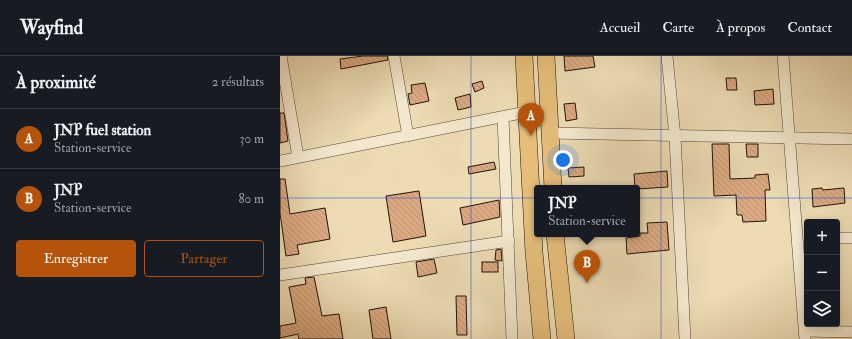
<!DOCTYPE html>
<html lang="fr">
<meta charset="utf-8">
<style>
body{margin:0;font-family:"IM FELL Double Pica",serif;background:#242831;color:#f1f3f6}
.controls{position:absolute;right:12px;bottom:12px;display:grid;overflow:hidden;border-radius:4px;box-shadow:0 2px 10px #0003}
.controls button{width:36px;height:36px;display:grid;place-items:center;padding:0;border:0;border-bottom:1px solid #363941;background:#171b24;color:#f1f3f6;font:20px sans-serif}
.you{position:absolute;left:283px;top:104px;width:14px;height:14px;margin:-10px;border:3px solid #fff;border-radius:50%;background:#1a73e8;box-shadow:0 0 0 6px #1a73e833}
.badge{display:grid;place-items:center;width:26px;height:26px;border-radius:50%;background:#b45309;color:#fff;font-size:13px;font-weight:700}
.pin{position:absolute;translate:-50% -33px;filter:drop-shadow(0 1px 2px #0008)}
.pin::after{content:'';position:absolute;top:21px;width:14px;height:12px;background:inherit;clip-path:polygon(0 0,100% 0,50% 100%)}
.popup{position:absolute;left:254px;top:129px;width:106px;height:52px;box-sizing:border-box;display:grid;place-content:center;border-radius:4px;background:#171b24;filter:drop-shadow(0 1px 3px #0005);font-size:13px;white-space:nowrap;color:#9ea1a6}
.popup b{font-size:15px;color:#f1f3f6}
.popup::after{content:'';position:absolute;left:50%;top:100%;margin-left:-8px;border:8px solid transparent;border-top-color:#171b24}
.list{margin:0;padding:0;list-style:none}
h2{display:flex;justify-content:space-between;align-items:center;height:52px;margin:0;padding:0 16px;font-size:17px}
h2 small{font-size:13px;font-weight:400;color:#9ea1a6}
.list li{display:grid;grid-template-columns:26px 1fr auto;gap:12px;align-items:center;box-sizing:border-box;height:60px;padding:0 16px;border-top:1px solid #363941}
.list b{display:block;font-size:15px;white-space:nowrap}
.list p{margin:0;font-size:13px;white-space:nowrap;color:#9ea1a6}
.list em{font-size:13px;font-style:normal;color:#9ea1a6}
.actions{display:flex;gap:8px;padding:12px 16px}
.actions a{flex:1;padding:9px 0;border:1px solid #b45309;border-radius:4px;text-align:center;font-size:14px;color:#b45309}
.actions .main{background:#b45309;color:#fff}
.icon{flex:none;width:22px;height:22px;fill:none;stroke:currentColor;stroke-width:2;stroke-linecap:round;stroke-linejoin:round}
.map{position:relative;flex:none;width:572px;height:283px;overflow:hidden}
header{display:flex;align-items:center;gap:24px;box-sizing:border-box;height:56px;padding:0 20px;background:#171b24;border-bottom:1px solid #363941}
header strong{font-size:19px}
nav{display:flex;gap:22px;margin-inline-start:auto;font-size:14px}
main{display:flex}
aside{flex:1;background:#171b24}
.map>svg:first-child{display:block}
</style>
<header>
<strong>Wayfind</strong>
<nav><a>Accueil</a><a>Carte</a><a>À propos</a><a>Contact</a></nav>
</header>
<main>
<aside>
<h2>À proximité<small>2 résultats</small></h2>
<ul class="list">
<li><span class="badge">A</span><div><b>JNP fuel station</b><p>Station-service</p></div><em>30 m</em></li>
<li><span class="badge">B</span><div><b>JNP</b><p>Station-service</p></div><em>80 m</em></li>
</ul>
<div class="actions"><a class="main">Enregistrer</a><a>Partager</a></div>
</aside>
<div class="map">
<svg width="572" height="283" viewBox="0 0 572 283">
<defs>
<pattern id="building-back-hatch" width="6" height="6" patternUnits="userSpaceOnUse"><rect width="6" height="6" fill="#dbaa82"/><path d="M-1 5l2 2M0 0l6 6M5-1l2 2" fill="none" stroke="#bc916f"/></pattern>
</defs>
<rect width="100%" height="100%" fill="#ecdbb3"/>
<filter id="stains"><feTurbulence type="fractalNoise" baseFrequency=".005" numOctaves="4"/><feColorMatrix values="0 0 0 0 .2 0 0 0 0 .09 0 0 0 0 .02 0 0 0 .5 -.17"/></filter>
<radialGradient id="worn" r=".72"><stop offset=".6" stop-color="#630" stop-opacity="0"/><stop offset="1" stop-color="#630" stop-opacity=".3"/></radialGradient>
<g fill="url(#building-back-hatch)" stroke="#23110a">
<path d="M83 0H107L108 4 61 13 60 3Z"/>
<path d="M284 0H313L315 11 285 15Z"/>
<path d="M446 22H456L457 34H447Z"/>
<path d="M202 25 204 32 195 36 192 28Z"/>
<path d="M145 27 149 45 130 49 128 38 132 37 131 29Z"/>
<path d="M493 33 494 48 475 49 474 35Z"/>
<path d="M190 38 191 51 178 54 175 42Z"/>
<path d="M295 47 297 63 286 65 284 48Z"/>
<path d="M0 57H4L8 85 0 87Z"/>
<path d="M432 88H449L450 123 475 122V119L488 118 490 134H485L486 165 463 166 462 159H457L456 139 434 140Z"/>
<path d="M466 88H478V101H467Z"/>
<path d="M214 106 216 113 189 118 188 111Z"/>
<path d="M304 111V120L289 121 288 112Z"/>
<path d="M387 115 388 131 357 133 355 132 354 118Z"/>
<path d="M0 123H5L10 158 45 152 50 183 17 189 19 198 6 200 0 157Z"/>
<path d="M542 132 543 134 564 132 565 147 533 151 532 133Z"/>
<path d="M139 135 146 180 113 186 106 140Z"/>
<path d="M219 144 220 161 183 169 180 152Z"/>
<path d="M387 166 389 194 347 198 346 182 360 180V177H368L367 167Z"/>
<path d="M221 193 222 205 215 204 216 194Z"/>
<path d="M154 203 157 217 138 221 136 206Z"/>
<rect x="202" y="206" width="16" height="10"/>
<path d="M34 221 42 260 59 258 63 283H19L18 278 0 282V270L16 267 9 231 26 228 25 222Z"/>
<path d="M176 240H186L187 279H177Z"/>
<path d="M106 251 111 283H93L89 254Z"/>
</g>
<g fill="none" stroke-linecap="round" stroke-linejoin="round">
<defs>
<g id="minor">
<path d="M1 0 18 101"/>
<path d="M114 0 128 80"/>
<path d="M387 0 395 81 405 283"/>
<path d="M503 0 525 283"/>
<path d="M223 61 232 283"/>
<path d="M270 77 572 83"/>
<path d="M0 105 246 56"/>
<path d="M557 182H572"/>
<path d="M0 219 229 185"/>
<path d="M524 275 572 276"/>
</g>
<g id="primary">
<path d="M244 0 254 196 262 283"/>
<path d="M266 0 273 132"/>
<path d="M275 178 286 283"/>
</g>
</defs>
<use href="#minor" stroke="#554434" stroke-width="12"/>
<use href="#primary" stroke="#23110a" stroke-width="18"/>
<use href="#minor" stroke="#f3e8ce" stroke-width="11"/>
<use href="#primary" stroke="#e6be7a" stroke-width="17"/>
</g>
<path fill="none" stroke="#1d4ed8" stroke-width="1" stroke-opacity="0.55" d="M191 0V283M381 0V283M0 142H572"/>
<rect width="100%" height="100%" filter="url(#stains)"/>
<rect width="100%" height="100%" fill="url(#worn)"/>
</svg>
<div class="controls">
<button>+</button>
<button>−</button>
<button><svg class="icon" aria-label="layers" viewBox="0 0 24 24"><path d="M12 4l9 5-9 5-9-5zM3 14l9 5 9-5"/></svg></button>
</div>
<div class="you"></div>
<div class="pin badge" style="left:251px;top:80px">A</div>
<div class="pin badge" style="left:307px;top:227px">B</div>
<div class="popup"><b>JNP</b>Station-service</div>
</div>
</main>
